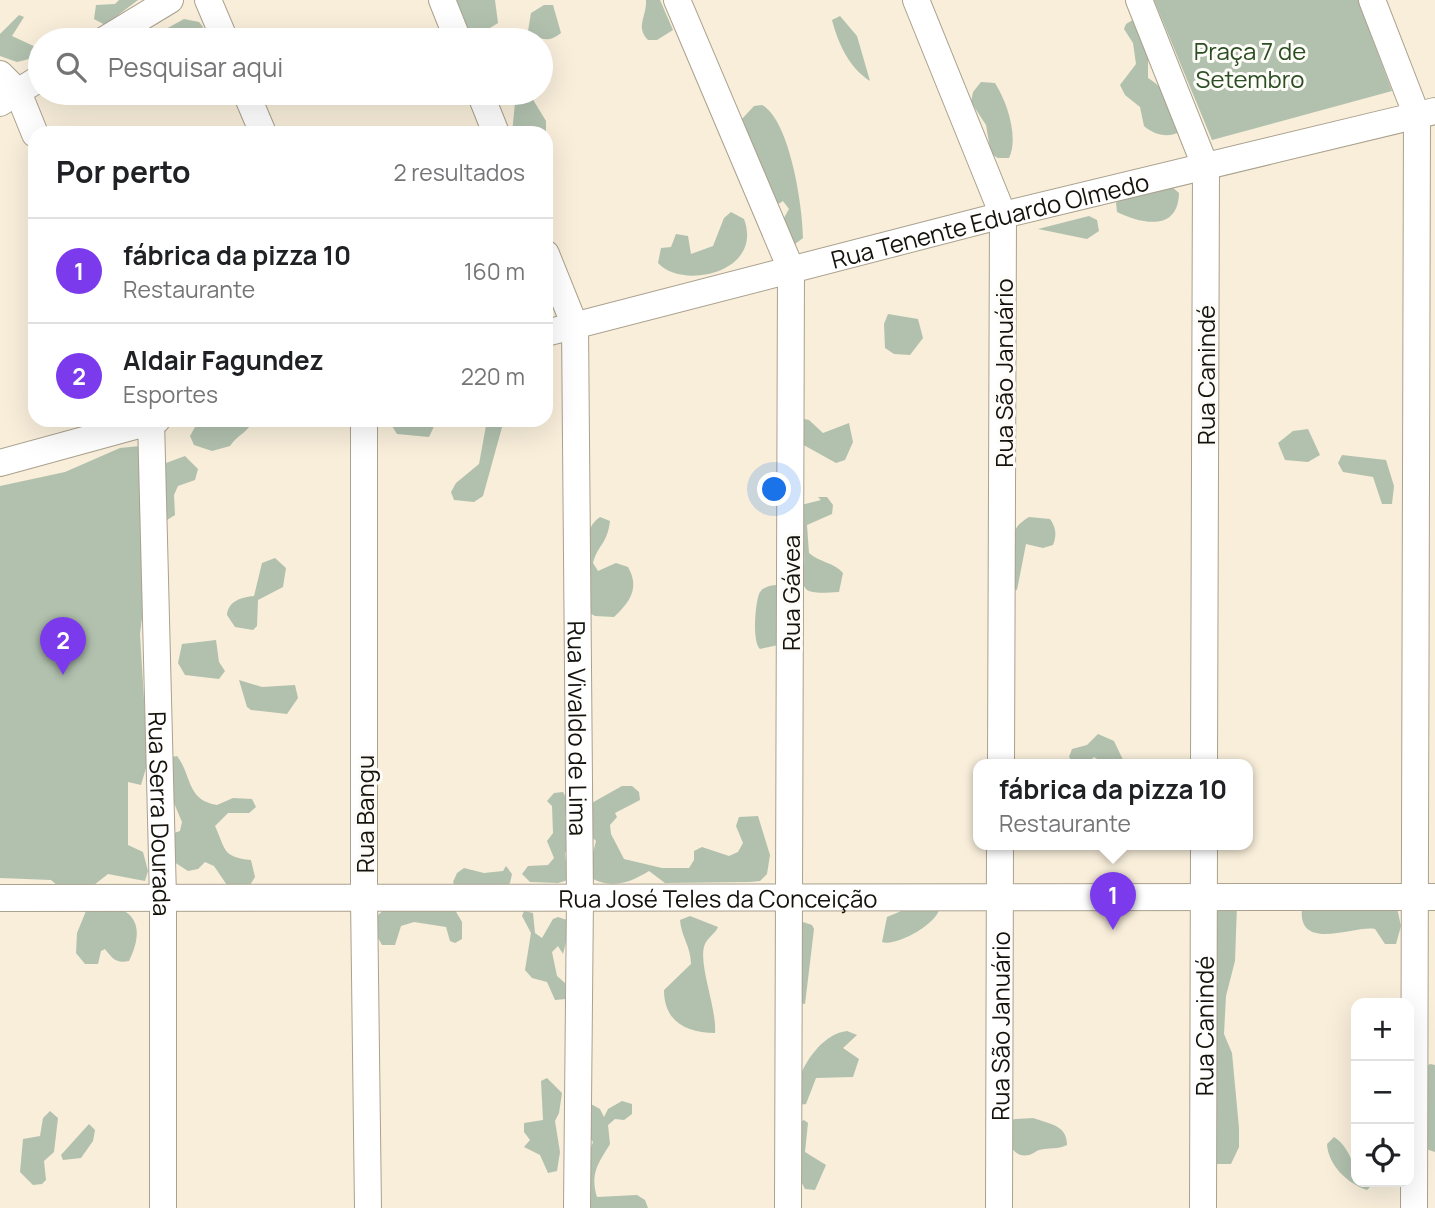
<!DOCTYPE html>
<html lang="pt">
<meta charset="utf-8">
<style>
body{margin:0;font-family:Manrope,sans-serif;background:#f6f6f6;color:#202124}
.controls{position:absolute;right:21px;bottom:21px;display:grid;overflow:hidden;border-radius:14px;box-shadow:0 7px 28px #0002}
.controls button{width:63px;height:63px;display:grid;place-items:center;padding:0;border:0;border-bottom:2px solid #e0e0e0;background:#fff;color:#202124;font:35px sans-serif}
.you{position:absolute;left:775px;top:490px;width:24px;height:24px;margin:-18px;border:5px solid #fff;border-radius:50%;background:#1a73e8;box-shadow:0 0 0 10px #1a73e833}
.badge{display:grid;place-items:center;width:46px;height:46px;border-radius:50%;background:#7c3aed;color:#fff;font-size:23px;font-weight:700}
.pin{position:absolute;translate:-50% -58px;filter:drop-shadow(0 2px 4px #0008)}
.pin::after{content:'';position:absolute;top:37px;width:24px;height:21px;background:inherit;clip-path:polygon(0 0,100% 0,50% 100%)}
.popup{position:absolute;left:973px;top:759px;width:280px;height:91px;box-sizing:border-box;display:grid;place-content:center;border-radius:14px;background:#fff;filter:drop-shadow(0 2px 5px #0005);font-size:23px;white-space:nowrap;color:#757577}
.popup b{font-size:26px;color:#202124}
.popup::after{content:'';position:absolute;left:50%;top:100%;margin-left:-14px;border:14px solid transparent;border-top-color:#fff}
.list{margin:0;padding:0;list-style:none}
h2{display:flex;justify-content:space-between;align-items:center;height:91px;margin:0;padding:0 28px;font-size:30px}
h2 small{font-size:23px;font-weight:400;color:#757577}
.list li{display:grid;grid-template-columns:46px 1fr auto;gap:21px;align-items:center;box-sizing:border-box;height:105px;padding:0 28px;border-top:2px solid #e0e0e0}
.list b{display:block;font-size:26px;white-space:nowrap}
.list p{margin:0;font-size:23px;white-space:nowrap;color:#757577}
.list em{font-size:23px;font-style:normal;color:#757577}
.icon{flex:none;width:38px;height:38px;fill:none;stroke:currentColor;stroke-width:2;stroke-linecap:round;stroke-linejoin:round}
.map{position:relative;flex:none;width:1435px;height:1208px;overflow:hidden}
.search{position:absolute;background:#fff;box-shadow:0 7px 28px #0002;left:28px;top:28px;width:525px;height:77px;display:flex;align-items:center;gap:18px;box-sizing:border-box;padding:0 24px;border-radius:38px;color:#757577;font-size:26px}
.panel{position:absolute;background:#fff;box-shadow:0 7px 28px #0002;left:28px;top:126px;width:525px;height:301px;border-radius:21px}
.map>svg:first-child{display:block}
</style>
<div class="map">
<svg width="1435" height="1208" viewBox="0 0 1435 1208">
<rect width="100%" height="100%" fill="#f8eeda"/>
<g fill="#b1c1ae">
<path d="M119 0H138L105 25 94 19 96 5 115 4Z"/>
<path d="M454 0H495L498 23 482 33 479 40H465L464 17Z"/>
<path d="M646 0H660L673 30 657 40H648C635 26 647 17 646 0Z"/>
<path d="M1154 0H1358L1392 91 1212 140Z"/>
<path d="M544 5H553L561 33C549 43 540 40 528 31L531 13Z"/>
<path d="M19 15 24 17 12 36 38 48 37 57 17 62 0 56V34Z"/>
<path d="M840 16 857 36 870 81C849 68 838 43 832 20Z"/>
<path d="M1136 18 1148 46V78C1167 90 1180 110 1177 133 1166 138 1153 134 1144 126L1140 107 1125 95 1120 85 1136 64 1133 43 1124 29 1126 24Z"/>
<path d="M184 19 199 22 203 27 201 32 192 36 183 35 176 40H146Z"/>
<path d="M981 82 995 83C1007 102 1019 137 1009 158H998L991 154 986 125 971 102 973 92Z"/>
<path d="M504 93H529L546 121V131L529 127 525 133H512L515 103Z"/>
<path d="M762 105C790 120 803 208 803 238L795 244 786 241 780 225 789 209 783 201 775 206 756 183 757 153 744 138 740 121 754 106Z"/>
<path d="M1172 187 1179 193C1178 232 1142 224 1117 212L1116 203 1125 195Z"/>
<path d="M731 212 744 219C764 273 682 290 658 263L661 248 671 247 676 234 688 236 691 254 713 246 724 218Z"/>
<path d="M1089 216 1097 220 1099 231 1087 239 1038 229Z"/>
<path d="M888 314 918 319 923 338 910 355 894 354 885 348 884 324Z"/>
<path d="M800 418 809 420 823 433 849 423 853 442 845 460 836 463 800 443Z"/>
<path d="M212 420H253C249 432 237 435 230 446L212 451 194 445 190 436 195 427Z"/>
<path d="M394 420H437L429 437 397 434 392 426Z"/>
<path d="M487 420H504L483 496 474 502 454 500 451 492 456 483 479 464Z"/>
<path d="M1308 429 1320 455 1308 462 1285 460 1278 443 1293 431Z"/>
<path d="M140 446 147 579 140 634 147 749 146 768 141 785 128 782V845L143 852 148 871 145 881 108 874 94 885 58 886 51 880 0 878V486L65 472 120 448Z"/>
<path d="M1342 455 1386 460 1394 486 1392 504H1382L1373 477 1343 472 1338 463Z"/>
<path d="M185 456 198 469 195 480 178 486 174 495 175 515 167 520 159 516V470L166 463Z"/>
<path d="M818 497H827L833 505 832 514 807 525 809 553C820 563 834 562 843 573L839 592C791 596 806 586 804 553 804 542 798 531 794 521L801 505 821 500Z"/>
<path d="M600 517 610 521C607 545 598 544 593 563L598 571 616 563 628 567C640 588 630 602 614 617L595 616 588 612C586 587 576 532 600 517Z"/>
<path d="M1029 517 1050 519C1056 528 1057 534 1053 545L1043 548 1026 544 1017 590 1008 588C1008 561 1002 532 1029 517Z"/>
<path d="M275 558 286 568 283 587 258 600 257 626 253 630 235 627 227 615C228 601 242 597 254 596L262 563Z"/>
<path d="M778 585V645L760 649C752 642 755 605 759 594 762 587 771 585 778 585Z"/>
<path d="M216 640 219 662 225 671 219 679 185 675 178 663 182 644Z"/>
<path d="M239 680 262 687 295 685 298 698 287 714 251 710 247 707Z"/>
<path d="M1098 734 1114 741 1125 764H1105L1094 757 1088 763 1072 761 1069 757 1072 749 1087 745Z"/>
<path d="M177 756C192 775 186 800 217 805L233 798 252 799 256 807 249 813H228L215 826C226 850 222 857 251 860L255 877 250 885 231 891 214 866 205 862 198 869 188 871 171 860V834L180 831 182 822 174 803V785L165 780 168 758Z"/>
<path d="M622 786H632L639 792 640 800 615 813 617 817 610 825 611 834 624 859 662 868H689L694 860V851L702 847 729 856 738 852 743 843 736 826 739 817 758 816 770 855 767 874 760 881 750 882 665 883 649 871C631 882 614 889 593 879L591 860 596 841 589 834 590 804Z"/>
<path d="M563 792 568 801 565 819 572 825 571 845 565 853 568 880 558 883 530 882 522 874 528 866 548 865 554 858 547 841 553 833 552 806 547 801 554 793Z"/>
<path d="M506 866 512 874 510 883 503 888 484 884 457 890 453 882 457 873 464 868 484 873 503 871Z"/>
<path d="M106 905C140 910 143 933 129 961 116 964 112 958 105 949L101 951 98 964H85L76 953 77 933 86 911Z"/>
<path d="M388 906 455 910 462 922V939L455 943 450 941 446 927 414 922 401 926 395 945H382L377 936V916Z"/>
<path d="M1237 906 1235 961 1226 996 1224 1034 1232 1053 1239 1128V1147L1231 1164H1214L1208 1016 1218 981 1205 944 1212 907Z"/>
<path d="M911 907 939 910C935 925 895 947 882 942L887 917Z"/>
<path d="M1302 908H1397L1401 926 1396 944H1385L1375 929C1355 925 1297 953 1302 908Z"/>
<path d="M524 911 533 913 535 933 542 938 553 919 558 917 567 920 569 930 563 954 558 946 552 952 557 976 565 983 566 999 555 1000 547 982 532 978 525 970 531 933 522 916Z"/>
<path d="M690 916 718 927C715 934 708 937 705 944 697 962 717 1007 715 1033 687 1033 664 1022 664 990L691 964C691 947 681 936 680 920Z"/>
<path d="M803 922 812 925 814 929 805 1004 800 1003 799 924Z"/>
<path d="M847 1031 857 1035 843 1048 859 1059 853 1077 816 1078 806 1104 798 1105C798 1096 797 1085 800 1077 807 1057 826 1033 847 1031Z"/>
<path d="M1430 1064 1435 1065V1152L1426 1149 1423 1069Z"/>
<path d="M547 1078 562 1093 559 1113 555 1121 560 1152 557 1171 548 1173 540 1155 524 1147 530 1140 524 1132V1123L543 1120 541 1081Z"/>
<path d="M622 1101 632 1104V1114L624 1120 615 1119 608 1125 610 1144C598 1164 590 1173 597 1197L637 1195 645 1200 648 1208H589L586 1162 593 1142 588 1135 584 1112 591 1104 600 1109 604 1117 608 1109Z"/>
<path d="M50 1111 58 1118 54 1152 44 1161 46 1180 42 1184 33 1185 20 1172 23 1139 40 1136 43 1118Z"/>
<path d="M1033 1118C1050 1124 1067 1125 1067 1145 1057 1150 1050 1147 1039 1150 1036 1151 1033 1154 1029 1155 1010 1159 1007 1136 1006 1123L1015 1119Z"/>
<path d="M804 1120 808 1123 805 1152 826 1165 815 1190 805 1189 791 1163 798 1123Z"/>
<path d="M89 1124 95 1130 93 1141 81 1158 63 1160 61 1155Z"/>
<path d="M1334 1137C1348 1146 1356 1166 1356 1182H1375L1367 1190C1348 1184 1328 1165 1327 1144Z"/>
</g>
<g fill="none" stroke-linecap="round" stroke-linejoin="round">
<defs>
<g id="street">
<path d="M208 0 225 40"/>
<path d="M442 0 458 40"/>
<path d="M677 0 791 269 788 1208"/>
<path d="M916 0 1003 215 1001 764"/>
<path d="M1139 0 1206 168 1204 764"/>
<path d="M1372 0 1417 116 1414 1208"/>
<path d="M104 40 170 0"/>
<path d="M0 74 18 92 35 134"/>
<path d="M246 93 263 133"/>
<path d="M480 93 496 133"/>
<path d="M0 103 40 78"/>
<path id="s1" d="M546 254 575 326 580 897 577 1208"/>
<path id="s2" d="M546 333 1003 215 1435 111"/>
<path id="s3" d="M151 420 163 898V1208"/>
<path d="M364 420V898L368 1208"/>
<path d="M0 463 157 420"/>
<path id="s4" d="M0 898 1435 897"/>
<path id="s5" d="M999 1208 1000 844"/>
<path id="s6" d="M1203 1208 1204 844"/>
</g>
</defs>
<use href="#street" stroke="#aaa18e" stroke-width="28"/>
<use href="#street" stroke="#fff" stroke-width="26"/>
</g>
<g text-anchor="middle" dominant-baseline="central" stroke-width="6" stroke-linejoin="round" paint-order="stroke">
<g font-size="24" fill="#2a4e22" stroke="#fefcf8">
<text x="1250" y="50">Praça 7 de<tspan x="1250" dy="28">Setembro</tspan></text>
</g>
<g font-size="24" fill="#16130c" stroke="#fefcf8">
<text stroke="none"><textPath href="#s2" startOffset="458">Rua Tenente Eduardo Olmedo</textPath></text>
<text transform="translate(1003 373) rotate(-90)">Rua São Januário</text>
<text transform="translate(1205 375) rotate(-90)">Rua Canindé</text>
<text transform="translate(790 593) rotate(-90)">Rua Gávea</text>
<text stroke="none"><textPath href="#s1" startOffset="480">Rua Vivaldo de Lima</textPath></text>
<text stroke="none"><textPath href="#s3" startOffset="394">Rua Serra Dourada</textPath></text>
<text transform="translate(364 814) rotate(-90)">Rua Bangu</text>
<text stroke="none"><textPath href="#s4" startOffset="718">Rua José Teles da Conceição</textPath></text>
<text stroke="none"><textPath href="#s5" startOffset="182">Rua São Januário</textPath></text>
<text stroke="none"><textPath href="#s6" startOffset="182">Rua Canindé</textPath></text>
</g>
</g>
</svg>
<div class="controls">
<button>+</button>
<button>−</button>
<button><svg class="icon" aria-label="locate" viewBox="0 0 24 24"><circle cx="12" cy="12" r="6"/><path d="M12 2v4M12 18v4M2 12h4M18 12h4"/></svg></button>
</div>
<div class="you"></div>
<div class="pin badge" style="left:1113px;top:930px">1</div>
<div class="popup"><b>fábrica da pizza 10</b>Restaurante</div>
<div class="pin badge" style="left:63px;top:675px">2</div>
<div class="search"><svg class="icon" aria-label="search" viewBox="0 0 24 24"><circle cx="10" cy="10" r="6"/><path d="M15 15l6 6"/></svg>Pesquisar aqui</div>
<section class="panel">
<h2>Por perto<small>2 resultados</small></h2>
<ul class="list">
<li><span class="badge">1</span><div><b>fábrica da pizza 10</b><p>Restaurante</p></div><em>160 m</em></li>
<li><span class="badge">2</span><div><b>Aldair Fagundez</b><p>Esportes</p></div><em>220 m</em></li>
</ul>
</section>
</div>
